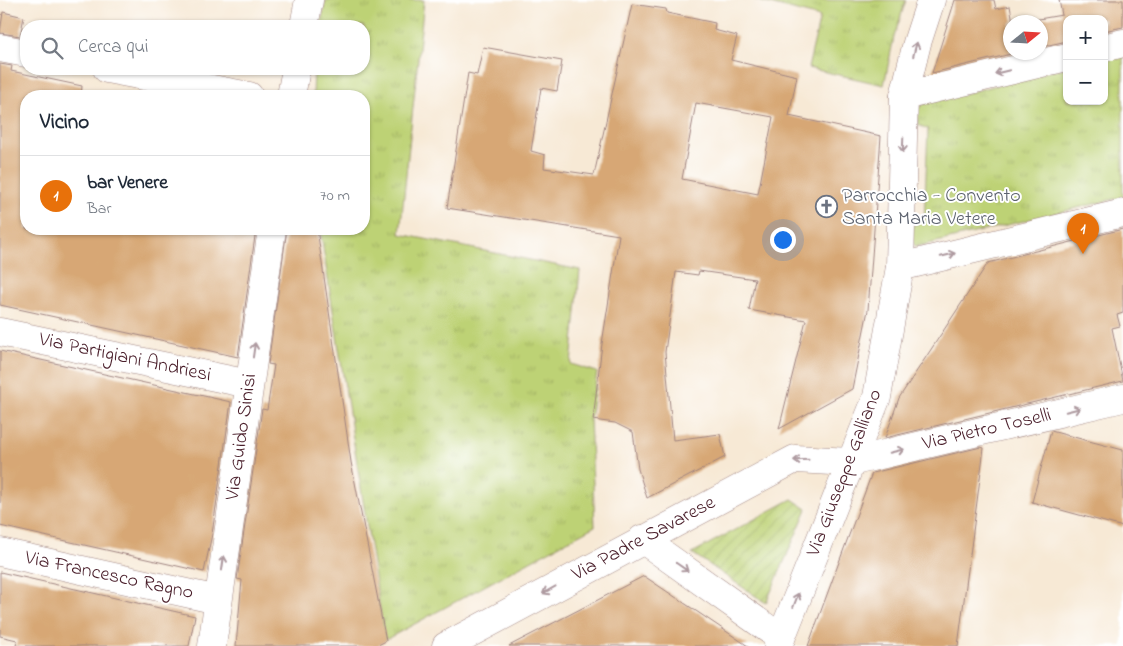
<!DOCTYPE html>
<html lang="it">
<meta charset="utf-8">
<style>
body{margin:0;font-family:"Indie Flower",sans-serif;background:#f2f2f3;color:#1f2937}
.controls{position:absolute;right:15px;top:15px;display:grid;overflow:hidden;border-radius:10px;box-shadow:0 1px 4px #0004}
.controls button{width:45px;height:45px;display:grid;place-items:center;padding:0;border:0;border-bottom:1px solid #e0e1e3;background:#fff;color:#1f2937;font:25px sans-serif}
.compass{position:absolute;left:1003px;top:15px;width:45px;height:45px;border-radius:50%;background:#fff;box-shadow:0 1px 4px #0004;rotate:72deg}
.you{position:absolute;left:782px;top:239px;width:18px;height:18px;margin:-12px;border:4px solid #fff;border-radius:50%;background:#1a73e8;box-shadow:0 0 0 8px #1a73e833}
.badge{display:grid;place-items:center;width:32px;height:32px;border-radius:50%;background:#1a73e8;color:#fff;font-size:16px;font-weight:700}
.pin{position:absolute;translate:-50% -41px;filter:drop-shadow(0 1px 2px #0008)}
.pin::after{content:'';position:absolute;top:26px;width:18px;height:15px;background:inherit;clip-path:polygon(0 0,100% 0,50% 100%)}
.list{margin:0;padding:0;list-style:none}
h2{display:flex;justify-content:space-between;align-items:center;height:65px;margin:0;padding:0 20px;font-size:21px}
h2 small{font-size:16px;font-weight:400;color:#747a83}
.list li{display:grid;grid-template-columns:32px 1fr auto;gap:15px;align-items:center;box-sizing:border-box;height:80px;padding:0 20px;border-top:1px solid #e0e1e3}
.list b{display:block;font-size:19px;white-space:nowrap}
.list p{margin:0;font-size:16px;white-space:nowrap;color:#747a83}
.list em{font-size:16px;font-style:normal;color:#747a83}
.icon{flex:none;width:28px;height:28px;fill:none;stroke:currentColor;stroke-width:2;stroke-linecap:round;stroke-linejoin:round}
.map{position:relative;flex:none;width:1123px;height:646px;overflow:hidden}
.search{position:absolute;background:#fff;box-shadow:0 1px 4px #0004;left:20px;top:20px;width:350px;height:55px;display:flex;align-items:center;gap:12px;box-sizing:border-box;padding:0 18px;border-radius:20px;color:#747a83;font-size:19px}
.panel{position:absolute;background:#fff;box-shadow:0 1px 4px #0004;left:20px;top:90px;width:350px;height:145px;border-radius:20px}
.map>svg:first-child{display:block}
</style>
<div class="map">
<svg width="1123" height="646" viewBox="0 0 1123 646">
<defs>
<pattern id="park-tufts" width="24" height="20" patternUnits="userSpaceOnUse" patternTransform="scale(1.25)"><rect width="24" height="20" fill="#bdd275"/><path d="M3 7l-1-3M5 7V3M7 7l1-3M15 17l-1-3M17 17v-4M19 17l1-3" fill="none" stroke="#a4b465"/></pattern>
<pattern id="garden-furrows" width="10" height="10" patternUnits="userSpaceOnUse" patternTransform="scale(1.25)"><rect width="10" height="10" fill="#bdd275"/><path d="M-1 1l2-2M0 10L10 0M9 11l2-2" fill="none" stroke="#a4b465"/></pattern>
</defs>
<rect width="100%" height="100%" fill="#fff"/>
<filter id="ink" filterUnits="userSpaceOnUse"><feTurbulence type="fractalNoise" baseFrequency=".02" numOctaves="2"/><feDisplacementMap in="SourceGraphic" scale="10" xChannelSelector="R" yChannelSelector="G"/><feConvolveMatrix kernelMatrix="1 2 1 2 8 2 1 2 1" color-interpolation-filters="sRGB"/></filter>
<filter id="wash" filterUnits="userSpaceOnUse"><feTurbulence type="fractalNoise" baseFrequency=".0096" numOctaves="4" result="noise"/><feDisplacementMap in="SourceGraphic" scale="20" xChannelSelector="R" yChannelSelector="G"/><feGaussianBlur stdDeviation="1.12" result="paint"/><feColorMatrix in="noise" values="0 0 0 0 0 0 0 0 0 0 0 0 0 0 0 0 0 1.4 0 .05"/><feComposite in="paint" operator="in"/></filter>
<g filter="url(#wash)">
<rect width="100%" height="100%" fill="#f7e9d5"/>
<g fill="url(#park-tufts)" stroke="#847850">
<path d="M326 0H424L400 234 580 270 571 364 597 372 590 419 595 526 385 640 320 229H364V96H313L314 69H364V26H320Z"/>
<path d="M755 0H906L894 37 884 85 808 68 820 17Z"/>
<path d="M1123 53V197L920 246H915L912 241 913 225 924 222 928 129 918 125V108L924 104 1067 67V101H1104V58Z"/>
</g>
<path fill="url(#garden-furrows)" stroke="#847850" d="M792 499 807 509 766 603 692 553Z"/>
<g id="blocks">
<g fill="#d7a775" fill-rule="evenodd">
<path d="M955 0H994L996 9 1010 6 1013 22H1010V52H1019L932 73Z"/>
<path d="M1059 0H1123V27L1104 31V19H1067V41L1040 47V22H1021L1062 15Z"/>
<path d="M632 4 666 9 667 13 715 23 714 30 737 36 731 60 797 76 789 116 881 136 868 310 852 389 779 429 806 320 749 310 755 279 699 271 698 275 676 272 665 352 673 440 720 434 725 457 647 498 638 469 633 432 615 423 593 420 602 344 619 235 447 208 468 73 477 75 483 47 562 61 557 91 541 88 531 151 545 155 544 168 594 175ZM696 103 773 117 758 194 682 179Z"/>
<path d="M3 12 24 17 20 36 0 33Z"/>
<path d="M0 64 12 66 11 71 82 86 81 96H26V229H256L238 357 0 305Z"/>
<path d="M287 229H317L351 462 386 641 376 646H236L242 580 237 579 262 409 267 410 274 365 268 364Z"/>
<path d="M1123 229V313L1117 315 1120 326 1112 328 1123 381 885 438 899 398 988 263Z"/>
<path d="M0 351 231 402 212 534 204 572 0 526Z"/>
<path d="M1051 431 1123 450V527L1032 502Z"/>
<path d="M981 447 984 448 958 646H808L872 473Z"/>
<path d="M0 572 195 616 189 646H16L17 640 0 636Z"/>
<path d="M644 576 748 646H509Z"/>
</g>
</g>
</g>
<g filter="url(#ink)">
<use href="#blocks" fill-opacity="0" stroke="#a08480" stroke-width="1"/>
<g fill="none" stroke-linecap="round" stroke-linejoin="round">
<defs>
<g id="minor">
<path d="M304 26 309 0"/>
<path d="M0 48 26 53"/>
<path d="M1104 48 1123 43"/>
<path d="M107 69 249 96"/>
<path d="M291 96 296 69"/>
<path d="M904 96 1067 57"/>
<path d="M900 267 1123 213"/>
<path d="M0 332 249 384"/>
<path d="M642 539 781 638"/>
<path d="M0 552 218 600"/>
<path d="M212 646 272 229"/>
<path d="M446 646 795 459 850 462 1123 398"/>
<path d="M778 646 877 397 900 267 904 96 917 43 931 0"/>
</g>
</defs>
<use href="#minor" stroke="#a08480" stroke-width="29"/>
<use href="#minor" stroke="#fff" stroke-width="28"/>
</g>
<defs><path id="oneway-shaft" d="M-6 0H5M1.5-3L5.5 0L1.5 3" fill="none" stroke-width="1.6" stroke-linecap="round" stroke-linejoin="round" transform="scale(1.25)"/></defs>
<g stroke="#ae9aa0">
<use href="#oneway-shaft" transform="translate(915 49) rotate(-76)"/>
<use href="#oneway-shaft" transform="translate(1002 72) rotate(166)"/>
<use href="#oneway-shaft" transform="translate(903 145) rotate(92)"/>
<use href="#oneway-shaft" transform="translate(948 255) rotate(-13)"/>
<use href="#oneway-shaft" transform="translate(254 350) rotate(-82)"/>
<use href="#oneway-shaft" transform="translate(1073 410) rotate(-14)"/>
<use href="#oneway-shaft" transform="translate(897 451) rotate(-13)"/>
<use href="#oneway-shaft" transform="translate(801 460) rotate(178)"/>
<use href="#oneway-shaft" transform="translate(223 563) rotate(-82)"/>
<use href="#oneway-shaft" transform="translate(682 567) rotate(35)"/>
<use href="#oneway-shaft" transform="translate(549 590) rotate(151)"/>
<use href="#oneway-shaft" transform="translate(796 600) rotate(-69)"/>
</g>
</g>
<defs>
<symbol id="church-ring" viewBox="-11 -11 22 22"><circle r="9.5" fill="#fff" stroke="#6b7280" stroke-width="1.5"/><path d="M-1.2-6h2.4v3.5h3.3v2.4h-3.3V6h-2.4V-.1h-3.3v-2.4h3.3Z" fill="#6b7280"/></symbol>
</defs>
<g fill-rule="evenodd">
<use href="#church-ring" x="814" y="194" width="25" height="25"/>
</g>
<g text-anchor="middle" dominant-baseline="central" stroke-width="4" stroke-linejoin="round" paint-order="stroke">
<g font-size="20" fill="#5b616d" stroke="#fff" text-anchor="start">
<text x="842" y="196">Parrocchia - Convento<tspan x="842" dy="23">Santa Maria Vetere</tspan></text>
</g>
<g font-size="20" fill="#4a1f2b" stroke="#fff">
<text transform="translate(125 358) rotate(12)">Via Partigiani Andriesi</text>
<text transform="translate(987 430) rotate(-13)">Via Pietro Toselli</text>
<text transform="translate(242 437) rotate(-82)">Via Guido Sinisi</text>
<text transform="translate(845 473) rotate(-69)">Via Giuseppe Galliano</text>
<text transform="translate(644 539) rotate(-28)">Via Padre Savarese</text>
<text transform="translate(109 576) rotate(12)">Via Francesco Ragno</text>
</g>
</g>
</svg>
<div class="controls">
<button>+</button>
<button>−</button>
</div>
<svg class="compass" viewBox="-18 -18 36 36"><path d="M0-13l5 13h-10z" fill="#e53935"/><path d="M0 13l5-13h-10z" fill="#747a83"/></svg>
<div class="you"></div>
<div class="pin badge" style="left:1083px;top:254px;background:#e8710a">1</div>
<div class="search"><svg class="icon" aria-label="search" viewBox="0 0 24 24"><circle cx="10" cy="10" r="6"/><path d="M15 15l6 6"/></svg>Cerca qui</div>
<section class="panel">
<h2>Vicino<small></small></h2>
<ul class="list">
<li><span class="badge" style="background:#e8710a">1</span><div><b>bar Venere</b><p>Bar</p></div><em>70 m</em></li>
</ul>
</section>
</div>
